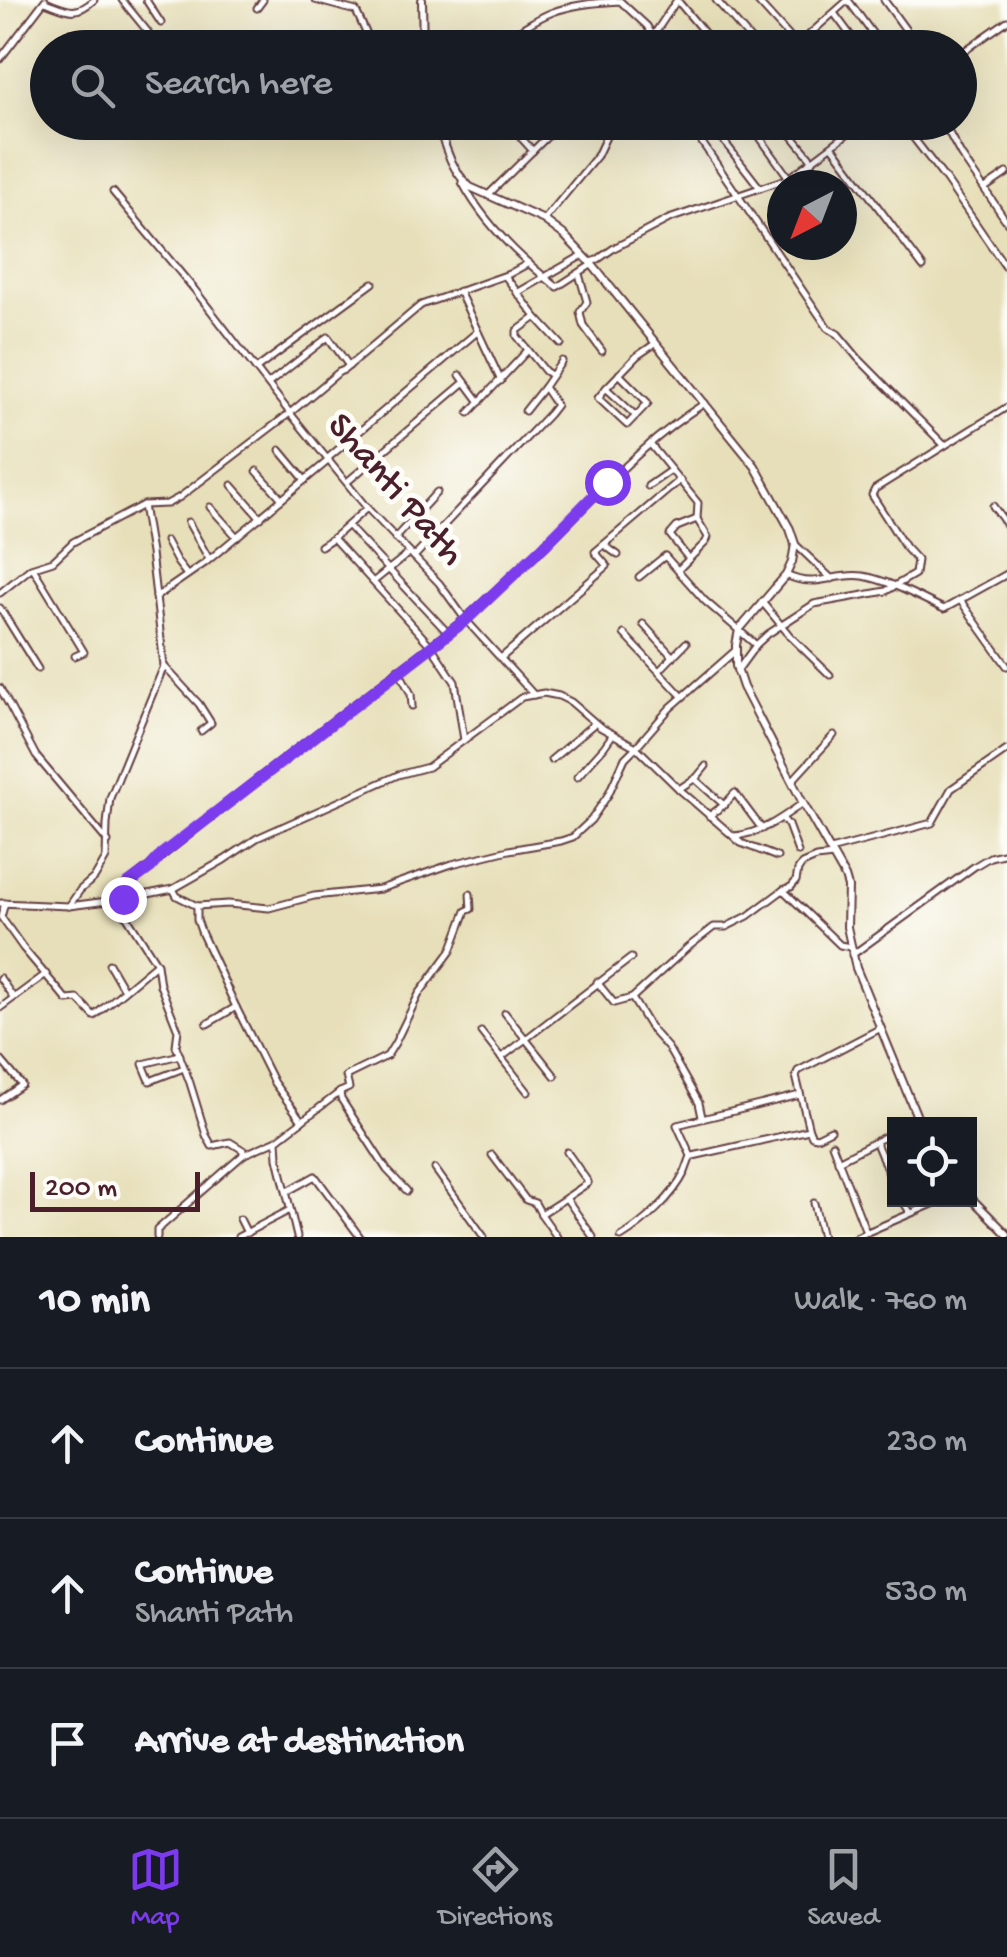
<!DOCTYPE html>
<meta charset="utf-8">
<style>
body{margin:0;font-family:"Gochi Hand",sans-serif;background:#20242c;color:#f1f3f6}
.controls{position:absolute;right:30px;bottom:30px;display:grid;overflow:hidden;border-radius:0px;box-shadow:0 10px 40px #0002}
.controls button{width:90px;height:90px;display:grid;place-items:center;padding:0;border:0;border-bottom:2px solid #363941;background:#171b24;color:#f1f3f6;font:50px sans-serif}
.compass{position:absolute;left:767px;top:170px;width:90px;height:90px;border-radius:50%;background:#171b24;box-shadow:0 10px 40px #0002;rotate:222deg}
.scale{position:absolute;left:30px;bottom:25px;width:170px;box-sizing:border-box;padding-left:10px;border:5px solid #4a1f2b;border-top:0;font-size:28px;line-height:35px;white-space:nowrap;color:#4a1f2b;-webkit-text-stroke:8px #fdfcf7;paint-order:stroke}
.stop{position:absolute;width:30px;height:30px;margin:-22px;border:8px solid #7c3aed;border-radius:50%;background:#fff}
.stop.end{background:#7c3aed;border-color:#fff;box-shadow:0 2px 10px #0008}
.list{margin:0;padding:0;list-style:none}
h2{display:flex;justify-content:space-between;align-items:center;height:130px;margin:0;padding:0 40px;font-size:42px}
h2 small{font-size:32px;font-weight:400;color:#9ea1a6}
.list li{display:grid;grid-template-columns:65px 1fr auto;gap:30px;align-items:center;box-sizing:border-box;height:150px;padding:0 40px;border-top:2px solid #363941}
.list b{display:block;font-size:38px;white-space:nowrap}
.list p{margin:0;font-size:32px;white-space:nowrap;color:#9ea1a6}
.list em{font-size:32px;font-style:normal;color:#9ea1a6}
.icon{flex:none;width:55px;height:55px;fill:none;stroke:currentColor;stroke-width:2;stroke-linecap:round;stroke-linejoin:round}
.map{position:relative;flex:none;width:1007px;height:1237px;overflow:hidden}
.search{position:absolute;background:#171b24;box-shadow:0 10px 40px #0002;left:30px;right:30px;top:30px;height:110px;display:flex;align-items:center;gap:25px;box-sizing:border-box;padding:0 35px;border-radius:55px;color:#9ea1a6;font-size:38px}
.sheet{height:580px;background:#171b24}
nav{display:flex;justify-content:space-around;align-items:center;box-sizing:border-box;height:140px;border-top:2px solid #363941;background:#171b24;font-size:28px;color:#9ea1a6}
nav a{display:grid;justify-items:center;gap:5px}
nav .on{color:#7c3aed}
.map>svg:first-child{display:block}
</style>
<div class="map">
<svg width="1007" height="1237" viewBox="0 0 1007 1237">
<rect width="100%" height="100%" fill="#fdfcf7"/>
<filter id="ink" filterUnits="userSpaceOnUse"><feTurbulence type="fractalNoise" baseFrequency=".01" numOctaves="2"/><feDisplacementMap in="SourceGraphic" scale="20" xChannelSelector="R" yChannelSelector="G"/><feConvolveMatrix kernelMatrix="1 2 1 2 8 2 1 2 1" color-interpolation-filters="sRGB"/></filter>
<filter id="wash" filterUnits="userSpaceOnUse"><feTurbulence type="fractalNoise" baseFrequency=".0048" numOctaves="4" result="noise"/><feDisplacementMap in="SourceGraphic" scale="40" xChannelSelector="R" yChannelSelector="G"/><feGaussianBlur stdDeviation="2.25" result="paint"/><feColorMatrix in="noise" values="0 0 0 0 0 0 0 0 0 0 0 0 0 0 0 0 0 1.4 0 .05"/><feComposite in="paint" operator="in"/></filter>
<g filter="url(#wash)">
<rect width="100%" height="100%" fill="#e7dfb9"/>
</g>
<g filter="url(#ink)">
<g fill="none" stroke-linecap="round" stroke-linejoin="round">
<defs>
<g id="minor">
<path d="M122 0 148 32"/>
<path d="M146 0 161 23"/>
<path d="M315 0 356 11 373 48"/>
<path d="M716 0 758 48"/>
<path d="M756 0 797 45"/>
<path d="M884 0 919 48"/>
<path d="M45 2C67 10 75 17 94 0"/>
<path d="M257 8 263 0"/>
<path d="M834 13 860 48"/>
<path d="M394 48 422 36"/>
<path d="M495 48C543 12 559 4 620 1L647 26 653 36"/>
<path d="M648 48 653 36 677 0 717 48"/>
<path d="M794 48 848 0 883 48"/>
<path d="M843 48 854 39"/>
<path d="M960 54 1007 21"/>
<path d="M0 59 45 0"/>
<path d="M519 122 513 129 533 151"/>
<path d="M688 122 828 328 838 334 858 358 944 445"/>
<path d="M749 122 789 178"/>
<path d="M781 122 813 161"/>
<path d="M901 122 946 180 1007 269"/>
<path d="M943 122 961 155 1007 222"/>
<path d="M791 134 806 122"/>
<path d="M723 140 760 188"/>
<path d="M833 147 923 267"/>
<path d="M462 182C484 223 521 259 557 287L591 265"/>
<path d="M985 188 1007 173"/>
<path d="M113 192 194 289 290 413 367 508 439 583 465 619 241 792 124 887V912L157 964 160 985 178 1030 176 1046 190 1083 206 1135 212 1146 230 1142 243 1150V1155"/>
<path d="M488 195 562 122"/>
<path d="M544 220 597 156 613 122"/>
<path d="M590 262 597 260 614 248 669 219 789 178 863 122"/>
<path d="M579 274 587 302 580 312 583 325 602 351"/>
<path d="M505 276 536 317 517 331V336L545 371 551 375"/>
<path d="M459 291 501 381"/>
<path d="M517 293 583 255"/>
<path d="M536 317 561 344"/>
<path d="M256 369 373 283"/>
<path d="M619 374 648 403 627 425 598 398 606 388 636 416"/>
<path d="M460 375 480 402"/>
<path d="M268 384 328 337 349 366"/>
<path d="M606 388 637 356 656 343"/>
<path d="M525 411 544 387"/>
<path d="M469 413 528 350"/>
<path d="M650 444 698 503 697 519"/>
<path d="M280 450 305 480"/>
<path d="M328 458 477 332"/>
<path d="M257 471 282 499"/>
<path d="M347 482 465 382"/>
<path d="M232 485 261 518"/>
<path d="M648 486 671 470"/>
<path d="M993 506 1007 525"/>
<path d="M210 507 237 537"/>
<path d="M188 522 209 559"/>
<path d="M348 526 448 633"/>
<path d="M333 538 431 646 455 682 464 740"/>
<path d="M395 538 437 492"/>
<path d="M166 541 177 562 187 575"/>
<path d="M795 544 832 579"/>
<path d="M604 545 618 555"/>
<path d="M321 546 333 538 367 508"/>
<path d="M414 557 549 414 556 405 544 387 562 361"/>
<path d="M33 568 84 652 75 656"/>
<path d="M679 569 706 542 708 537 697 519 677 527 670 535 689 559"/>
<path d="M786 575C817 590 834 572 863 576 891 581 918 597 944 609L1007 574"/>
<path d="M639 577 665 556 705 601 756 645"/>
<path d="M373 582 409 553"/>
<path d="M0 593 31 568 53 561 73 542 143 505 167 504 180 497 290 413 339 372 344 370 421 305 509 274 529 263"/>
<path d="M156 597 205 563 329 460"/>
<path d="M960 600 1007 666"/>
<path d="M762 602 791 637 830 675"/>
<path d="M0 608 38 669"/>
<path d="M643 624 673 657"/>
<path d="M624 634 682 696"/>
<path d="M501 658 607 566 595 552 680 480"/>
<path d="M164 666 199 704 211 723 201 731"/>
<path d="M398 669 411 694 412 706"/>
<path d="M659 671 686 643"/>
<path d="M737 671 756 645 768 634 814 604 886 591 915 574 917 560 905 547 872 495 875 489 1007 407"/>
<path d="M0 688 36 756 108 842"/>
<path d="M534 695 465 619C491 595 518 571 544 546 596 496 643 442 705 403"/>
<path d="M636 747 670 708 735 651"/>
<path d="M551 760 595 723"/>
<path d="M577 777 604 747 613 734"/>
<path d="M695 779 724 805"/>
<path d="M792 781 834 735"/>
<path d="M679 789 697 777 706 766"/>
<path d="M709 816 724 805 735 793 762 829"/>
<path d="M782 818 788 825 798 852"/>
<path d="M735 838 741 843 777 857"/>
<path d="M830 850 932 823 951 789 1007 750"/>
<path d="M173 889 177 896 197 906 228 904 269 908 314 896 380 889 452 864 509 850 561 841 573 837 591 820 608 795 625 758 636 747"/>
<path d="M783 890 840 945 850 947"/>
<path d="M0 903 69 906 123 899 173 889 224 860 257 838 398 775 428 767 522 697 544 693 559 696 571 702 600 727 636 747 679 789 733 836C759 835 782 818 803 803"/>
<path d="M5 903 1 917 23 948 67 1000 78 999 94 1016 156 964"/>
<path d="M69 906 80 890 95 877 106 858 107 824 110 798 164 666 151 553 143 505"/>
<path d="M197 906V920L202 934 236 1007 274 1083 302 1121"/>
<path d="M852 955 975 866 990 857 1007 853"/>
<path d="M109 964 124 990"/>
<path d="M0 978 13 997"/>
<path d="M597 982 614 1003 632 998 651 1029 668 1048 699 1103 702 1117"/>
<path d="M632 998 687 948 714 927H726L748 916 783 890 791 887 796 881 798 870 802 864 816 858 833 856"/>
<path d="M0 1008 46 974"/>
<path d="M505 1013 555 1076"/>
<path d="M207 1024 236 1007"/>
<path d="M481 1032 528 1092"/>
<path d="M180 1055 143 1064 150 1081 184 1068"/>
<path d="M501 1058 631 958"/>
<path d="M0 1059 22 1085 0 1100"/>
<path d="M340 1092 341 1099 387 1170 407 1191"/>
<path d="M809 1130 796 1076 798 1071 881 1028"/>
<path d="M277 1140 278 1158 297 1237"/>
<path d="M876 1143 894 1186"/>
<path d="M832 1144 866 1232"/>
<path d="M567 1152 588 1182"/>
<path d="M492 1155 526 1200 535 1203 541 1214"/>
<path d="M693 1156 809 1130 812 1136 817 1137 831 1130"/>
<path d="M838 1161 894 1132"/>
<path d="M435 1169 484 1237"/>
<path d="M288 1191 315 1176 360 1237"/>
<path d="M566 1198 588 1183"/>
<path d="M902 1200 910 1212"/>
<path d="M814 1203 822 1237"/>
<path d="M240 1219 247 1233"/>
<path d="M157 1237V1230L243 1155 277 1140 340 1092 349 1088 346 1076 387 1056 395 1043 419 994 451 951 466 911 471 909 470 894"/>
<path d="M238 1237 290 1210"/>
<path d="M557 1237 541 1214 566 1198 593 1237"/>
<path d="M621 1237C644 1223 673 1197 685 1172 687 1167 689 1161 691 1156L677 1125 800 1095"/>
<path d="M856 1237 942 1200"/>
</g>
<g id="tertiary">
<path d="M422 0 423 48"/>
<path d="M437 122C445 146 451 170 470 187L544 220 564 235 590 262 755 466 790 529 795 544 792 562 786 575 739 630 736 645V666L743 687 803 803 845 877 848 887 847 927 856 968 920 1124"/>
<path d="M970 1197 1007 1234"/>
</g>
</defs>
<use href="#minor" stroke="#623c40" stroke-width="9"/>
<use href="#tertiary" stroke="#623c40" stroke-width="10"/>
<use href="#minor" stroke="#fff" stroke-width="5"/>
<use href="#tertiary" stroke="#fff" stroke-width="6"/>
</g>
</g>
<g fill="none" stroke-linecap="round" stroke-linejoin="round" filter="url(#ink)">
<path stroke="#7c3aed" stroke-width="12" d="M123 899 124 887 150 868 162 854 466 620 544 546 607 482"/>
</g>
<g text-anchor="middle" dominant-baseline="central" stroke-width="10" stroke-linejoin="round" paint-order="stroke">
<g font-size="38" fill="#4a1f2b" stroke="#fdfcf7">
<text transform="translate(394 491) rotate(49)">Shanti Path</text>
</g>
</g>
</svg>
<div class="controls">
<button><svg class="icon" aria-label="locate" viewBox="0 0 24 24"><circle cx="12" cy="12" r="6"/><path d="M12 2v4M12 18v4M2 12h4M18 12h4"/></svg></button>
</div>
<svg class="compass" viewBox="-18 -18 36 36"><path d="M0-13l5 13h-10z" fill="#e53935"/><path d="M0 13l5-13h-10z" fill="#9ea1a6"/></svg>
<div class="scale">200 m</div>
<div class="stop" style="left:607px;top:482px"></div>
<div class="stop end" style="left:123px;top:899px"></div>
<div class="search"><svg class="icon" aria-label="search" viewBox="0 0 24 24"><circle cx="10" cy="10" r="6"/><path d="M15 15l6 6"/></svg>Search here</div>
</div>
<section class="sheet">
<h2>10 min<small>Walk · 760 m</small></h2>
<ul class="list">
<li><svg class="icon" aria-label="ahead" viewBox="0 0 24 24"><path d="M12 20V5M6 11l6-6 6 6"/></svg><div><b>Continue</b></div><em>230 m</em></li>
<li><svg class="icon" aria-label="ahead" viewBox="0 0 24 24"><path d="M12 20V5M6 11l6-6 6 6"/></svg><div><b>Continue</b><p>Shanti Path</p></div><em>530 m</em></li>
<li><svg class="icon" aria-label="arrive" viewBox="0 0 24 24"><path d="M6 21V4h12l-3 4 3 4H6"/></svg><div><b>Arrive at destination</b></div></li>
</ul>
</section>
<nav>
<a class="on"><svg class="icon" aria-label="map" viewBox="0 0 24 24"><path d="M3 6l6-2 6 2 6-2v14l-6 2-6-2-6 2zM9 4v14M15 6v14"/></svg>Map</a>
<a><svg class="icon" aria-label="directions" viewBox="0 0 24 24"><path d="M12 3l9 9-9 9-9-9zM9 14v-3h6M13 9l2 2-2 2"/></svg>Directions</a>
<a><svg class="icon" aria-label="saved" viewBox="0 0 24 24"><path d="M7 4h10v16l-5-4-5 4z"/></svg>Saved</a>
</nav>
